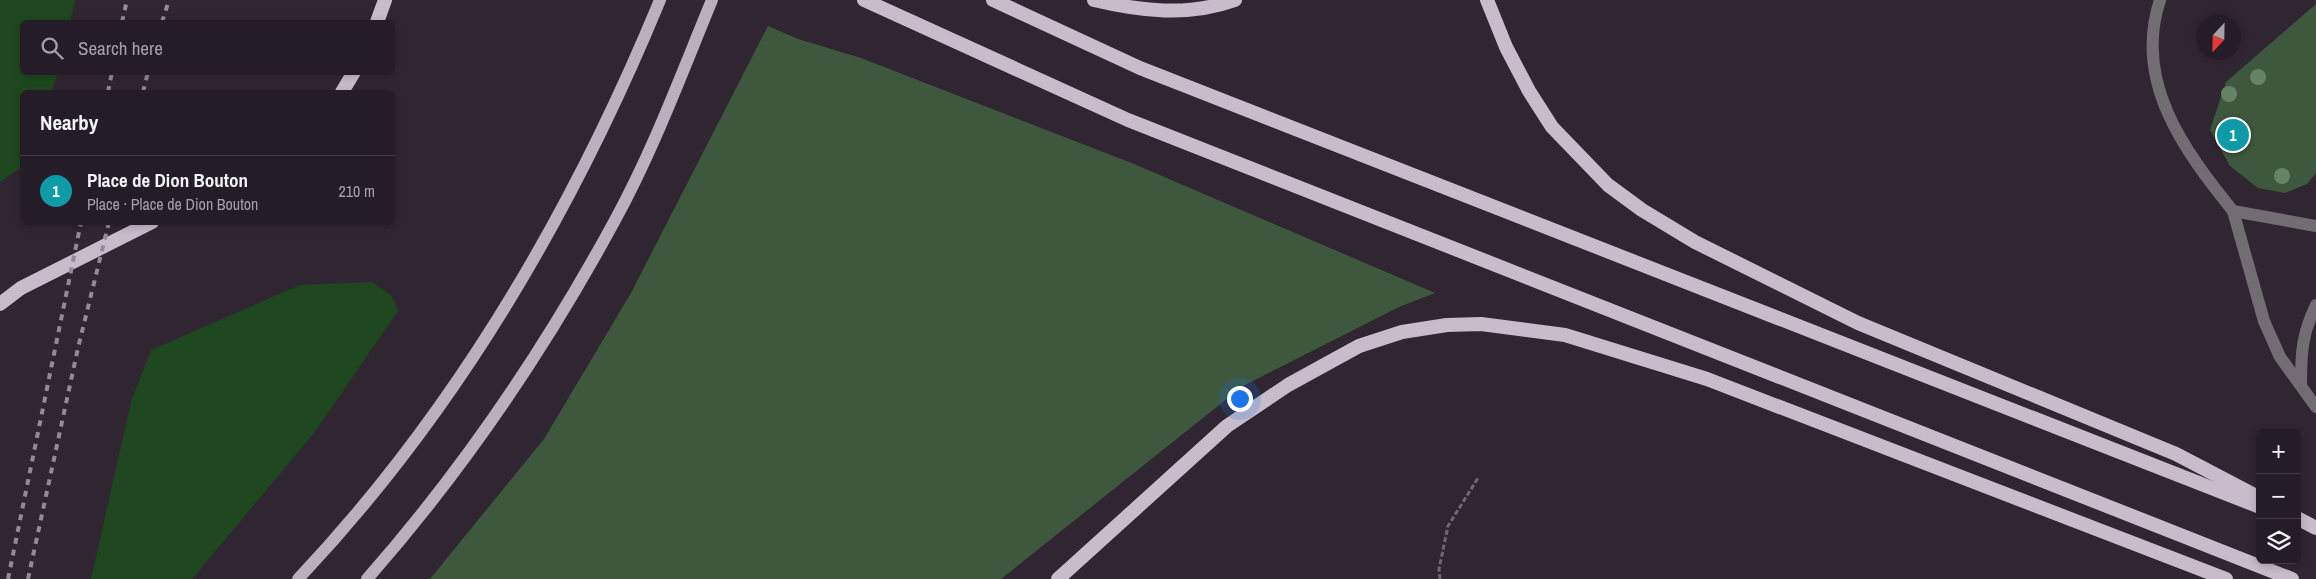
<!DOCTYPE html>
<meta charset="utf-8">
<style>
body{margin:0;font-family:"Archivo Narrow",sans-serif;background:#302932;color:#f1f3f6}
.controls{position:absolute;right:15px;bottom:15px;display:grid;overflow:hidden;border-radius:8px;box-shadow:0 2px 8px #0003}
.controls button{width:45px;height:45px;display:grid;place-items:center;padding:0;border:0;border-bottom:1px solid #413a43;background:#241c26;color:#f1f3f6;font:25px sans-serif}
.compass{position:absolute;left:2196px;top:15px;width:45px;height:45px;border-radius:50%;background:#241c26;box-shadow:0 2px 8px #0003;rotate:202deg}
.you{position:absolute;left:1239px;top:398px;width:18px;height:18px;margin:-12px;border:4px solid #fff;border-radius:50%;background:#1a73e8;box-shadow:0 0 0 8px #1a73e833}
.badge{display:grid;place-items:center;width:32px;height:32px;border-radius:50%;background:#0f766e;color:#fff;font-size:16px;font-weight:700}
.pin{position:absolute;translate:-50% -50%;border:2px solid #fff;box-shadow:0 1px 5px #0006}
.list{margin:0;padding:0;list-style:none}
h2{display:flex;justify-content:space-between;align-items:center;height:65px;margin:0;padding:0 20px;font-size:21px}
h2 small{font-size:16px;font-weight:400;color:#a3a1a7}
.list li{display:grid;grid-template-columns:32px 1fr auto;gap:15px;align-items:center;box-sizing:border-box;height:70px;padding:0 20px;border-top:1px solid #413a43}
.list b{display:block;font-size:19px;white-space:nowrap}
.list p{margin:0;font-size:16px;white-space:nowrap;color:#a3a1a7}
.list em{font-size:16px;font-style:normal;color:#a3a1a7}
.icon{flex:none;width:28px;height:28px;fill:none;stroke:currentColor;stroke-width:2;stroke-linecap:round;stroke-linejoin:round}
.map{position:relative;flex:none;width:2316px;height:579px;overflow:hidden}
.search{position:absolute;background:#241c26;box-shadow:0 2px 8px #0003;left:20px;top:20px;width:375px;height:55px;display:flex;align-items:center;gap:12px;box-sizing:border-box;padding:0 18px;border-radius:8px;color:#a3a1a7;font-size:19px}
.panel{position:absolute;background:#241c26;box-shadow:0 2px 8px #0003;left:20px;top:90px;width:375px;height:135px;border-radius:8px}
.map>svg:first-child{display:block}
</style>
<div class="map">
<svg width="2316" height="579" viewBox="0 0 2316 579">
<rect width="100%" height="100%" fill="#302632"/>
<g fill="#3e583d">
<path d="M2316 4V173L2307 184 2285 193 2258 188 2230 166 2210 130 2226 82Z"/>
<path d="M768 26 798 39 861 58 1134 164 1435 293 1399 307 1243 386 1001 579H430L544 439 631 293Z"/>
</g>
<g fill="#1e471f">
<path d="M0 0H75L70 22H22V72L58 73 51 92H22V163L20 168 0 182Z"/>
<path d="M372 282 392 296 398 311 314 433 192 579H91L131 402 151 350 300 285Z"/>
</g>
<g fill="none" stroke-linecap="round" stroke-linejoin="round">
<path stroke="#6f6671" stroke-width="3" stroke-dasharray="5 2.5" stroke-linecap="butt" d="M1440 579 1439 569 1448 526 1478 478"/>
<g stroke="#726d73" stroke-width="12">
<path d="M2160 0C2133 82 2184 150 2233 211L2316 226"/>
<path d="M2233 211 2264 321 2280 357 2316 407"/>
<path d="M2301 384C2301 353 2302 334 2316 305"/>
</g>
<g stroke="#baafbc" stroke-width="12">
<path d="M298 579C456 412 573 211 660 0"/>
<path d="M367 579C463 470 545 349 614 222 653 151 681 75 712 0"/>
</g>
<g stroke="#c8bccb" stroke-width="14">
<path d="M864 0 1128 120 2292 579"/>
<path d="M993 0 1140 68 2260 507"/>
<path d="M1094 0C1140 11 1188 17 1235 0"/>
<path d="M1487 0 1506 47 1529 91 1552 127 1608 185 1642 210 1695 242 1858 323 2176 454 2260 498"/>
<path d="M377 22 385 0"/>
<path d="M342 92 354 72"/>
<path d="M0 304 21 288 152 222"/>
<path d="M2297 518 2316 528"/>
<path d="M1058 579 1227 426 1288 385 1359 346 1402 332 1447 325 1481 324 1565 335 1707 379 2226 579"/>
</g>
<g stroke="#928a94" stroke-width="4" stroke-dasharray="6 6" stroke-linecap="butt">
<path d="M122 22 127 0"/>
<path d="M162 22 169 0"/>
<path d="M108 92 112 72"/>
<path d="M143 92 148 72"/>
<path d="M8 579 81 222"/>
<path d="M28 579 78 348 109 222"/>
</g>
</g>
<g fill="#658466">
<circle cx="2258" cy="77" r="8"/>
<circle cx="2229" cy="94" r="8"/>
<circle cx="2282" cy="176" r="8"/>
</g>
</svg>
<div class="controls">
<button>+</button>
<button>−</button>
<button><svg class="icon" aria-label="layers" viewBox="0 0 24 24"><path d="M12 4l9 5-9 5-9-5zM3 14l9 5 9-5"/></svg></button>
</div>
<svg class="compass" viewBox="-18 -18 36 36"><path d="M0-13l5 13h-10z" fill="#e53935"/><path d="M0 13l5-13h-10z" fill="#a3a1a7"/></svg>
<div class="you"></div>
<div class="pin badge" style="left:2233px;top:135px;background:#0f9aa8">1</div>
<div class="search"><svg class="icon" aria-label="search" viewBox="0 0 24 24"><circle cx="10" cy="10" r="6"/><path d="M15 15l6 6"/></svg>Search here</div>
<section class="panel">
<h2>Nearby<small></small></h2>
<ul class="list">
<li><span class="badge" style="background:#0f9aa8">1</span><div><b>Place de Dion Bouton</b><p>Place · Place de Dion Bouton</p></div><em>210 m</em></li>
</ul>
</section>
</div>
